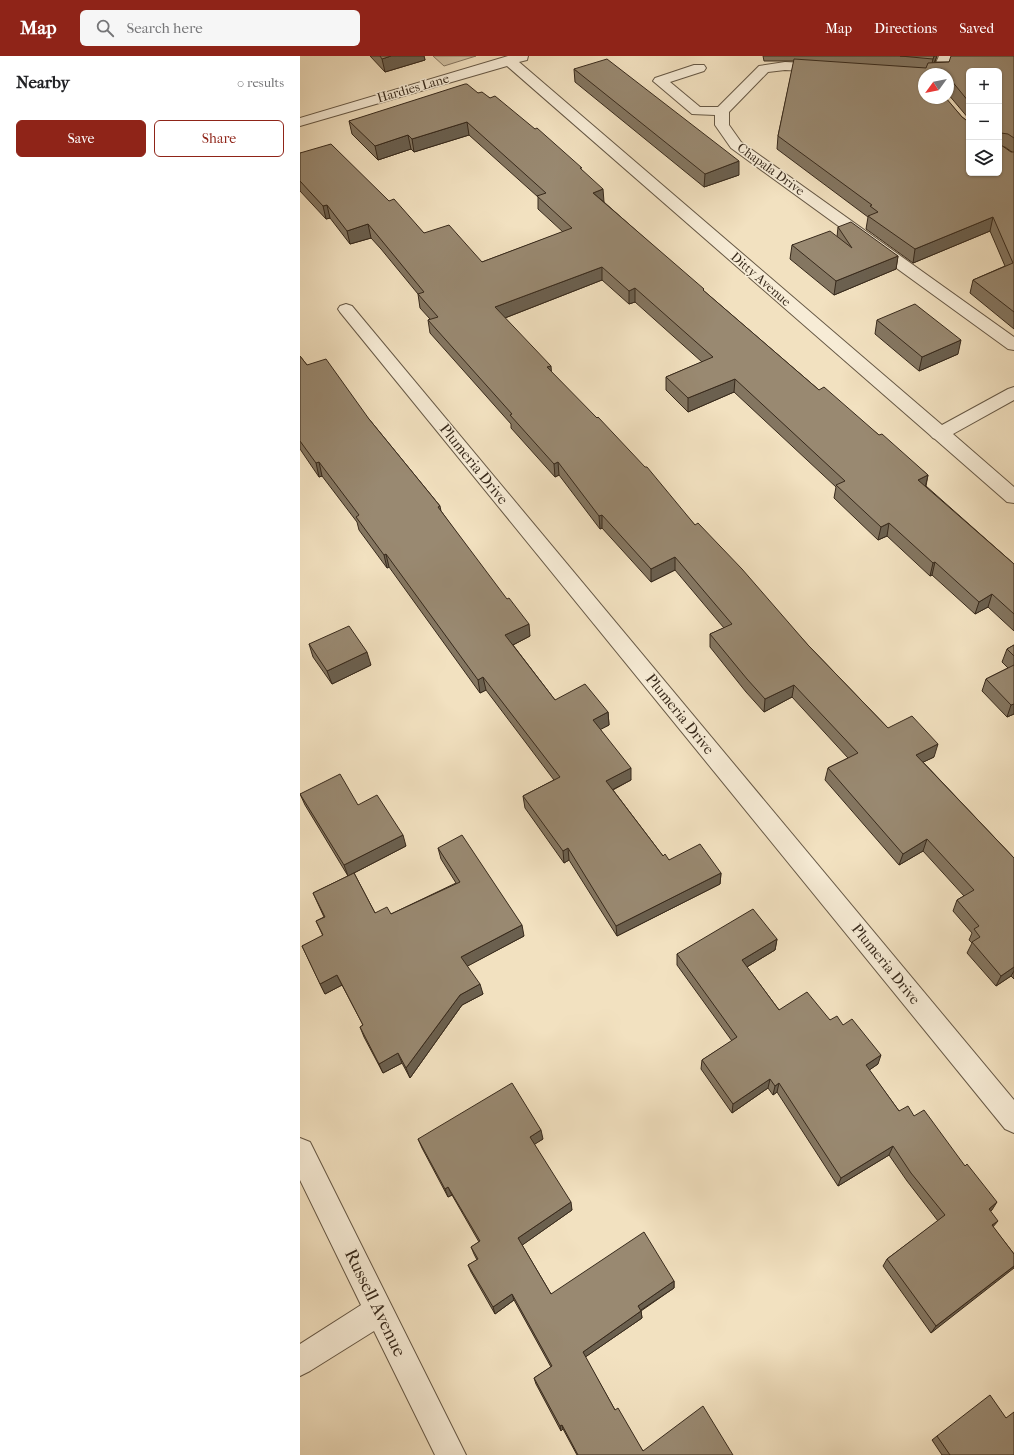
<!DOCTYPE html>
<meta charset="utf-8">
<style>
body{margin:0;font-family:"IM FELL French Canon",serif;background:#f6f6f6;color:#202124}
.controls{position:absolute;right:12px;top:12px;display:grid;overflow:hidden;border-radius:6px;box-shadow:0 1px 3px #0004}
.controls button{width:36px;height:36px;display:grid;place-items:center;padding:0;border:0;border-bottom:1px solid #e0e0e0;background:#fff;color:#202124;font:20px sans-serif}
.compass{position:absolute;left:618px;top:12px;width:36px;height:36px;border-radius:50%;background:#fff;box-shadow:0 1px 3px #0004;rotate:237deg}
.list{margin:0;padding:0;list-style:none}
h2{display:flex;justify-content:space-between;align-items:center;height:52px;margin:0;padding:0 16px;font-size:17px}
h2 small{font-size:13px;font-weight:400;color:#757577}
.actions{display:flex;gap:8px;padding:12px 16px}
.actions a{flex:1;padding:9px 0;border:1px solid #8f2418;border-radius:6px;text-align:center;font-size:14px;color:#8f2418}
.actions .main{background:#8f2418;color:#fff}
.icon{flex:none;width:22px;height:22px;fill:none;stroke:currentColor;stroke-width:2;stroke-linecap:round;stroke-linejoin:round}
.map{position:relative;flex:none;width:714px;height:1399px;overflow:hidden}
header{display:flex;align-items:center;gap:24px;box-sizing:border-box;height:56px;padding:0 20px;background:#8f2418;color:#fff}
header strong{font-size:19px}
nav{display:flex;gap:22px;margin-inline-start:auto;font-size:14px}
.search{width:280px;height:36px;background:#f6f6f6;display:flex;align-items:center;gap:10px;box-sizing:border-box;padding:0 14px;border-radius:6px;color:#757577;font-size:15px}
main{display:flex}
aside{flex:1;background:#fff}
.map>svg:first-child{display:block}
</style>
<header>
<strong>Map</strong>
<div class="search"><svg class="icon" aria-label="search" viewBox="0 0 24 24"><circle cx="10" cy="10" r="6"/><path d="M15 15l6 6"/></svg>Search here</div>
<nav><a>Map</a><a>Directions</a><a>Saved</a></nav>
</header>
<main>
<aside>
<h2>Nearby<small>0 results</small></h2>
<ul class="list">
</ul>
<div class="actions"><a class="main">Save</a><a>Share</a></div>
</aside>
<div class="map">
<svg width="714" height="1399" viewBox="0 0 714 1399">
<rect width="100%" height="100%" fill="#f2e1c0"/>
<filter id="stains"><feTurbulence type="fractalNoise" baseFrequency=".005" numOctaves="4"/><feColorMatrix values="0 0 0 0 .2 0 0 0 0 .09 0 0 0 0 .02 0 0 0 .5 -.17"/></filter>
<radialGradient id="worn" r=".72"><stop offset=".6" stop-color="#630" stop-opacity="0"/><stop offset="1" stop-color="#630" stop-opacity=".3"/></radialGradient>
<path fill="#d2c2a4" stroke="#857660" d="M133 0H176L144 10Z"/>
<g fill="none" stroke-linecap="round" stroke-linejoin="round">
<defs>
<g id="minor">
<path d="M208 0H228L227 4 219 6 642 369 708 333 714 331V344L653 378 714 431V447L707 446 635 383 633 382 630 379 207 10 0 70V62Z"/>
<path d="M639 0H653L645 18H631Z"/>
<path d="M485 6 523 8 528 9 530 12 528 15 523 16 485 14 468 16 429 56V69L441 86 714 281V294L708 293 431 92 415 69V59L392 58 353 25 355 22 394 9H404L406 12 404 15 370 26 400 51H418L459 10Z"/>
<path d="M46 248 52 250 714 1044V1077L705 1073 40 256 38 253 40 250Z"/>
<path d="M0 1082 10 1086 166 1399H135L74 1275 10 1315 0 1320V1288L61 1249 0 1124Z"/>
</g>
</defs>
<use href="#minor" stroke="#665845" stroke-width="2"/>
<use href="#minor" fill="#f7ecd6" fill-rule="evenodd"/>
</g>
<g fill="#847661" stroke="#382a1c" fill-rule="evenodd">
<path d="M70 0H124L125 4 85 16Z"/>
<path d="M463 0H637L635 6H649L714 0V273L670 237 673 224 705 210 690 175 613 207 566 173 568 161 477 93 478 80 494 5H464ZM669 15 699 117 666 64 662 61 624 18 648 38 669 63ZM703 91H705L712 96H711Z"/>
<path d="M274 13 439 119 404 131 275 26Z"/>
<path d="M178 37 190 42 282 114 304 146 404 235 519 334 579 379 628 419 626 430 714 508V575L688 551 675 558 632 519 630 520 587 480 578 484 534 442 536 431 434 336 388 356 366 334V321L402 306 335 246 329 248 302 224 205 262 251 316 395 469 508 589 588 672 634 701 623 706 714 802V923L711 920 696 930 667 897 672 887 669 884 672 877 653 855 657 844 664 840 623 795 599 809 525 724 528 712 548 702 492 641 464 656 446 636 410 591V578L424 572 375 514 351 526 302 472 300 473 259 419 255 421 211 372V368L130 277 128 264 130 263 120 252 118 238 81 193 71 182 50 188 30 162 26 163 0 135V97L89 145 124 177 182 206 263 176 238 153V141L169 79 114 96 111 93 78 104 52 78 49 65Z"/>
<path d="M538 171 598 200 596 213 534 239 490 203 492 189 537 181Z"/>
<path d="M577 264 658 298 619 315 575 278Z"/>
<path d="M0 300 7 309 69 363 140 450 141 455 230 580 213 589 255 644 308 656 309 669 300 673 331 724 313 734 363 800 369 804 421 817 420 828 317 880 269 804 264 807 225 752 223 740 254 724 186 634 180 637 89 511 87 512 59 474 57 466 22 420 19 421 0 393Z"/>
<path d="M9 588 71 609 32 628 13 601Z"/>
<path d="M714 589V658L707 661 682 635 686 623 708 612 702 606 707 593Z"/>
<path d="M0 738 58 749 106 790 54 817 75 857 91 858 156 827 141 803 138 792 224 880 167 910 183 938 162 949 110 1022 102 1007 83 1017 64 981 60 971 63 969 42 929 25 938 2 890 23 880 16 865 24 861 13 837 48 820 5 749Z"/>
<path d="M477 883 475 894 447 911 479 954 530 964 543 969 578 1008 569 1014 599 1055 614 1060 692 1154 690 1155 693 1171 714 1198 631 1277 583 1210 587 1203 638 1165 607 1125 589 1099 538 1130 477 1036 473 1039 468 1032 432 1057 401 1013 402 1004 432 985 377 909V898Z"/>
<path d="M118 1083H243L234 1088 272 1154 222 1189 251 1238 374 1225V1232L341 1255 342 1262 285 1301 315 1354 343 1395 433 1399H277L263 1373 261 1375 236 1328 234 1322 251 1311 214 1244 195 1258 171 1216 168 1209 177 1204 174 1198 171 1191 179 1186 152 1139 148 1141 122 1092Z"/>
<path d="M706 1362 714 1399H642L632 1384 637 1380Z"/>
</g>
<g fill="#6b604f" stroke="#382a1c">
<path d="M91 0H124L125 4 85 16 82 3Z"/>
<path d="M634 0H637L630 16 633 3Z"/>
<path d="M651 24 648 38V28Z"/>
<path d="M167 66 169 79 114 96 112 83Z"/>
<path d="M108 79 111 93 78 104 75 90Z"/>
<path d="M439 105V119L404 131 405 118Z"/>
<path d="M303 133 304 146 293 137Z"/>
<path d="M27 149 30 162 26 163 23 150Z"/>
<path d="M693 161 690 175 613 207 615 193Z"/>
<path d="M68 168 71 182 50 188 47 175Z"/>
<path d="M598 200 596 213 534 239 536 225Z"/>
<path d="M302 211V224L197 265 195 251Z"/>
<path d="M335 232V246L329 248V235Z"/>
<path d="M661 284 658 298 619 315 622 301Z"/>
<path d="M251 310 252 323 247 311Z"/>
<path d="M435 323 434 336 388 356V342Z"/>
<path d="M19 406 22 420 19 421 16 407Z"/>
<path d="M258 406 259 419 255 421 254 408Z"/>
<path d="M628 419 625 432 618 424Z"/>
<path d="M302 459V472L300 473 299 460Z"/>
<path d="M589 467 587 480 578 484 581 471Z"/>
<path d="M86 498 89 511 87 512 84 499Z"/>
<path d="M375 501V514L351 526V513Z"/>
<path d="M635 506 632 519 630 520 633 507Z"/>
<path d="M692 538 688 551 675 558 679 546Z"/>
<path d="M229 568 230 580 207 592 205 579Z"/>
<path d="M67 596 71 609 32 628 27 615Z"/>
<path d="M183 621 186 634 180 637 178 624Z"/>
<path d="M494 629 492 641 464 656 465 643Z"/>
<path d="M714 648V658L707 661 711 649Z"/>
<path d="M308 656 309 669 294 677 293 664Z"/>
<path d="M638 688 634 701 613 711 616 699Z"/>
<path d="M331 712V724L306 737V725Z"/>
<path d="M103 779 106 790 48 820 44 809Z"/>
<path d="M627 783 623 795 599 809 603 798Z"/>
<path d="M268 792 269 804 264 807 263 795Z"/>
<path d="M421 817 420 828 317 880 316 870Z"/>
<path d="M222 869 224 880 164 912 161 901Z"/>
<path d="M477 883 475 894 440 915 442 904Z"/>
<path d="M714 911V915L711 920 696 930 701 920Z"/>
<path d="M37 919 42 929 25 938 20 928Z"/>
<path d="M180 928 183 938 162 949 110 1022 106 1012 160 939Z"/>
<path d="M98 997 102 1007 83 1017 79 1008Z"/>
<path d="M581 999 578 1008 562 1019 566 1009Z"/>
<path d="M470 1023 468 1032 432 1057 433 1048Z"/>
<path d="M479 1027 477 1036 473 1039 475 1030Z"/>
<path d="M241 1074 243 1083 232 1090 230 1081Z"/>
<path d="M593 1090 589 1099 538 1130 541 1122Z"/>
<path d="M148 1131 152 1139 148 1141 145 1133Z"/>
<path d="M271 1146 272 1154 221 1190 218 1182Z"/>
<path d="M697 1146 692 1154 683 1161 689 1153Z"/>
<path d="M698 1165 692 1172V1169Z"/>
<path d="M714 1210V1212L631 1277 636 1270Z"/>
<path d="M374 1225V1232L338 1256V1250Z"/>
<path d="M212 1238 214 1244 195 1258 193 1251Z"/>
<path d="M341 1255 342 1262 284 1302 283 1296Z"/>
<path d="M262 1369 263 1373 261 1375 260 1370Z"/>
</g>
<g fill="#998971" stroke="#382a1c" fill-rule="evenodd">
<path d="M80 0H91L82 3Z"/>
<path d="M600 0H634L633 3Z"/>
<path d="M651 0H714V82L708 78 701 77V89L711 96H714V256L673 224 713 207 693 161 615 193 568 160 578 156 570 150 572 149 478 80 494 3 626 12 628 7 649 6ZM669 15H699V117H669V65L666 64 662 61 646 42H624V18H648V28L649 27 651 24 669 46Z"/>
<path d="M307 3 439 105 405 118 274 13Z"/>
<path d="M165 28H167L178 37 182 36 190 42 195 40 235 73 237 72 282 112H280L303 133 293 137 404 233 403 234 519 334 524 331 579 379 582 378 628 419 618 424 714 508V558L692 538 679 546 635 506 633 507 589 467 581 471 536 429 545 425 435 323 388 342 366 321 413 301 335 232 329 235 302 211 195 251 251 310 247 311 297 362 298 361 345 411H347L395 469 398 467 442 513 508 589 588 672 612 660 638 688 616 699 714 802V911L701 920 672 886 680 881 674 873 679 870 657 844 674 834 627 783 603 798 528 712 558 697 494 629 465 643 447 623 410 578 432 568 375 501 351 513 302 459 299 460 258 406 254 408 210 359 212 358 128 264 138 261 118 238 124 236 78 180 68 168 47 175 27 149 23 150 0 125V97L31 88 89 145 94 143 124 177 149 169 182 206 272 172 237 140 246 137 167 66 112 83 108 79 75 90 49 65Z"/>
<path d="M551 166 598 200 536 225 492 189 530 175 552 192 538 171Z"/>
<path d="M615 248 661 284 622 301 577 264Z"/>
<path d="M0 300 7 309 26 303 69 363 140 450 138 451 207 543 209 542 229 568 205 579 255 644 285 628 308 656 293 664 331 712 306 725 363 800 365 798 369 804 400 788 421 817 316 870 268 792 263 795 223 740 260 721 183 621 178 624 86 498 84 499 56 461 59 459 19 406 16 407 0 385Z"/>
<path d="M49 570 67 596 27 615 9 588Z"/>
<path d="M714 589V600L707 593Z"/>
<path d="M714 609V648L711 649 686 623Z"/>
<path d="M40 718 58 749 77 739 103 779 44 809 0 738Z"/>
<path d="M162 779 222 869 161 901 180 928 160 939 106 1012 98 997 79 1008 60 971 63 969 37 919 20 928 2 890 23 879 16 865 25 861 13 837 54 817 75 857 87 851 91 858 160 826 138 792Z"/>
<path d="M453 853 477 883 442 904 479 954 507 936 530 964 537 960 543 969 552 963 581 999 566 1009 599 1055 608 1050 614 1060 624 1054 665 1110 667 1108 697 1146 689 1153 698 1165 692 1169 714 1198V1210L636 1270 587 1203 645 1159 611 1117 593 1090 541 1122 479 1027 475 1030 470 1023 433 1048 402 1004 437 981 377 898Z"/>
<path d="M212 1027 241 1074 230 1081 271 1146 218 1182 251 1238 344 1176 374 1225 338 1250 341 1255 283 1296 315 1354 318 1352 343 1395 403 1350 433 1399H278L262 1369 260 1370 234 1322 252 1310 212 1238 193 1251 168 1209 178 1203 171 1191 180 1185 148 1131 145 1133 118 1083Z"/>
<path d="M690 1339 706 1362 714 1356V1399H650L637 1380Z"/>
</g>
<g text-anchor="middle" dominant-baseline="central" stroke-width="3" stroke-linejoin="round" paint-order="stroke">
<g font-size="13" fill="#382a1c" stroke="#f7ecd6">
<text transform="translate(113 32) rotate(-16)">Hardies Lane</text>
<text transform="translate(471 113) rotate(36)">Chapala Drive</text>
<text transform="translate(461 223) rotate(41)">Ditty Avenue</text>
</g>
<g font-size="15" fill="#382a1c" stroke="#f7ecd6">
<text transform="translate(174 408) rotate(51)">Plumeria Drive</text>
<text transform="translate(380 658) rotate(51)">Plumeria Drive</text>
<text transform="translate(586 908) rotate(51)">Plumeria Drive</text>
</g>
<g font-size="18" fill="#382a1c" stroke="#f7ecd6">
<text transform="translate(75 1247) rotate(64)">Russell Avenue</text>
</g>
</g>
<rect width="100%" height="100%" filter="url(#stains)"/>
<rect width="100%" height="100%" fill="url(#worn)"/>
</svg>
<div class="controls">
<button>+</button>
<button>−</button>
<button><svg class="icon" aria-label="layers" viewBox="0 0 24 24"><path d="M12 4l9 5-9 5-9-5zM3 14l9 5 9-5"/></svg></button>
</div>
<svg class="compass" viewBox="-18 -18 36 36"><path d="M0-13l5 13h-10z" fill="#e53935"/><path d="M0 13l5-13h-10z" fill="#757577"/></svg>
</div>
</main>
